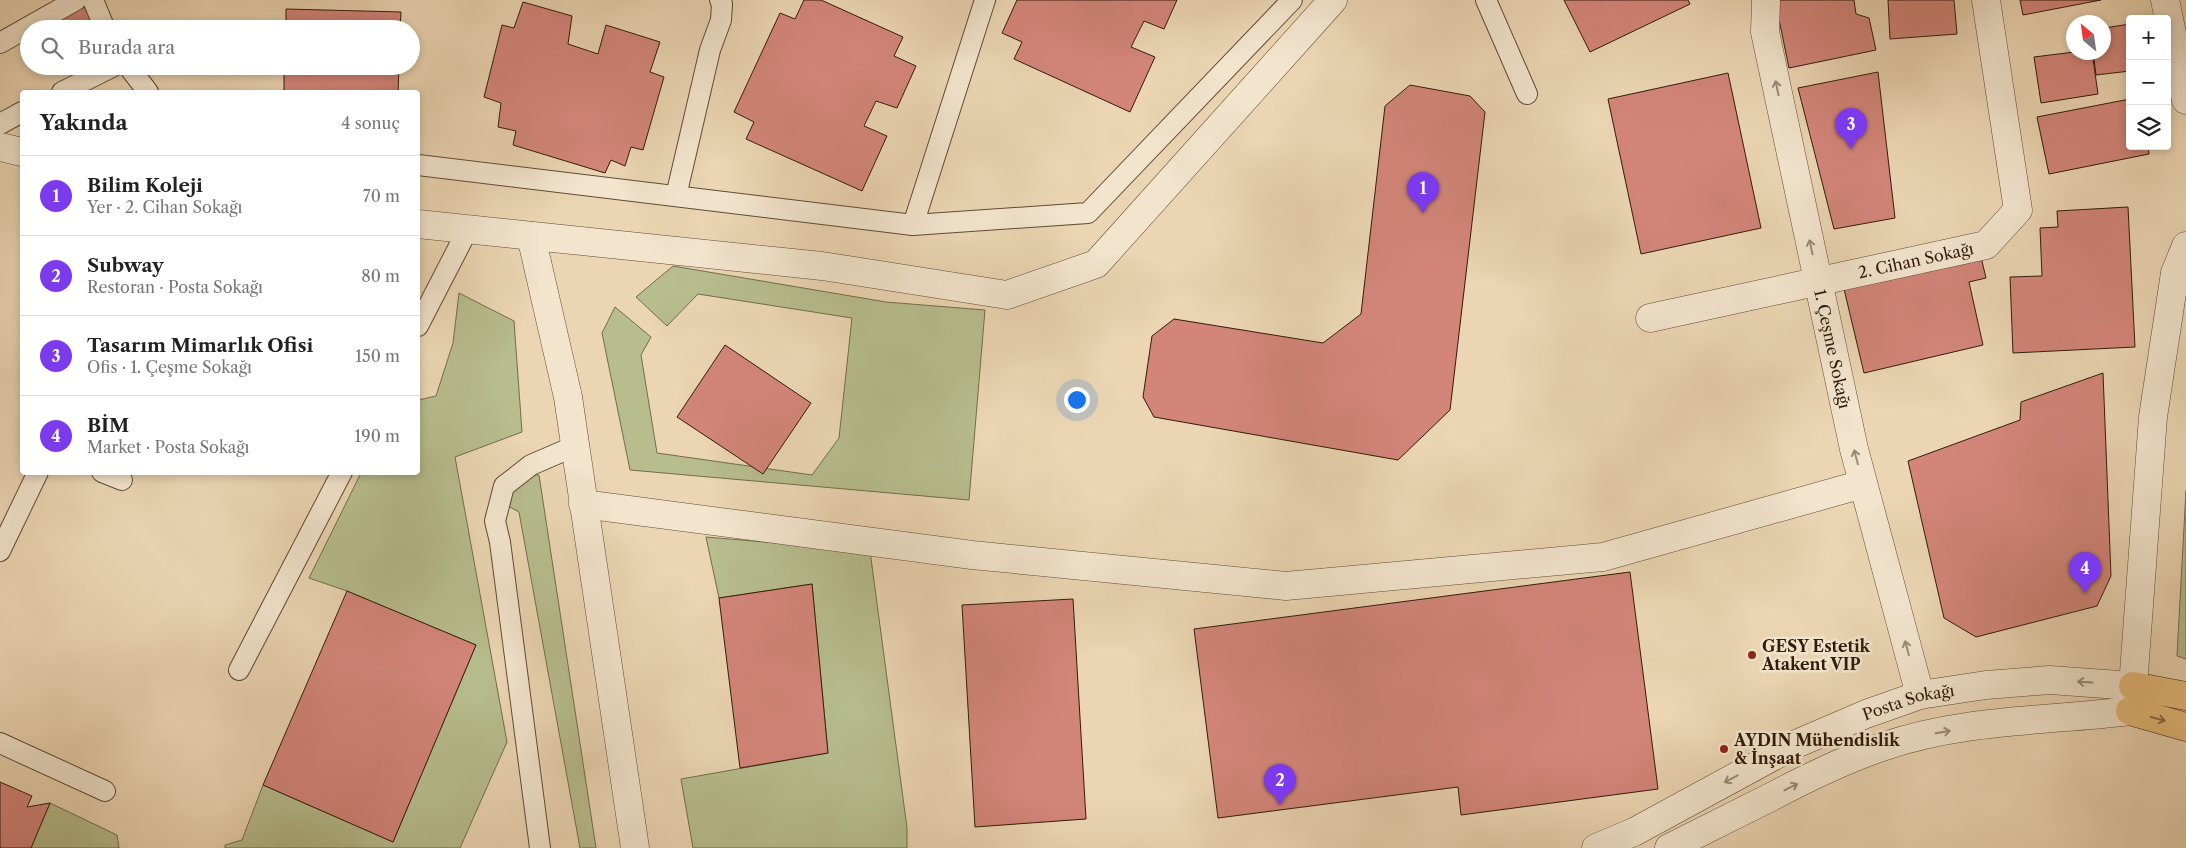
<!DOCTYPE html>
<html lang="tr">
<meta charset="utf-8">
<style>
body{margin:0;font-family:"Libre Caslon Text",serif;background:#f2f2f2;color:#222}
.controls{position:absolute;right:15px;top:15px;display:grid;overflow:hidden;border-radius:5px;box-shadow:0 2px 8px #0003}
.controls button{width:45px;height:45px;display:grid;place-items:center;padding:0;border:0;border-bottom:1px solid #e0e0e0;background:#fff;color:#222;font:25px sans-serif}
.compass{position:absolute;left:2066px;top:15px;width:45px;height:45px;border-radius:50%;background:#fff;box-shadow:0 2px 8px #0003;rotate:331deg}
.you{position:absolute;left:1076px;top:399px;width:18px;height:18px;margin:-12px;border:4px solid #fff;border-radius:50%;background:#1a73e8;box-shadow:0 0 0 8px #1a73e833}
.badge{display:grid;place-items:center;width:32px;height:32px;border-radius:50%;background:#7c3aed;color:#fff;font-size:16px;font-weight:700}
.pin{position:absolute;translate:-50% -41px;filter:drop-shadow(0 1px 2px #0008)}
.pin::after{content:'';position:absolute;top:26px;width:18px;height:15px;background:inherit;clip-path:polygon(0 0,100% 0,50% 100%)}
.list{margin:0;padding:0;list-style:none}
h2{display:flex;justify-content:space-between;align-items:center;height:65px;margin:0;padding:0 20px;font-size:21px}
h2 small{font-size:16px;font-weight:400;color:#767676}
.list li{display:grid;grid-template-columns:32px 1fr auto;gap:15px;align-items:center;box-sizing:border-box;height:80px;padding:0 20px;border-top:1px solid #e0e0e0}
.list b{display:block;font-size:19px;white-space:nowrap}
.list p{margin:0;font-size:16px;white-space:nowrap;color:#767676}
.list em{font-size:16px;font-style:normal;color:#767676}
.icon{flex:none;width:28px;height:28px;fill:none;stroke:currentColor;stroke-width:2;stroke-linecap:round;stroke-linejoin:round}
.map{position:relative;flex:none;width:2186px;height:848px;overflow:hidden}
.search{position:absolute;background:#fff;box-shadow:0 2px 8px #0003;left:20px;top:20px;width:400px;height:55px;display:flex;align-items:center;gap:12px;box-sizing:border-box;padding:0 18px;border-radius:28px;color:#767676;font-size:19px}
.panel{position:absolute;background:#fff;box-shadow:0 2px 8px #0003;left:20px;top:90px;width:400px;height:385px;border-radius:5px}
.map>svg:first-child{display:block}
</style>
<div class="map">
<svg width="2186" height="848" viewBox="0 0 2186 848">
<rect width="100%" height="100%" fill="#ebd5b2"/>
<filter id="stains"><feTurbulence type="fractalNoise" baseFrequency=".004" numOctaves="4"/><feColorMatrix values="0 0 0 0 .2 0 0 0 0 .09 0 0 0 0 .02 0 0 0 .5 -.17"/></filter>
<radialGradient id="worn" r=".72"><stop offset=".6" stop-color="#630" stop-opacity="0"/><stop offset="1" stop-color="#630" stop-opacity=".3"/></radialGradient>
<g fill="#b7bd8d" stroke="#746c4c">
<path d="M673 266 886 302 985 310 969 500 630 470 602 333 615 307 651 337 641 355 657 453 812 475 839 438 852 318 698 294 667 326 636 297Z"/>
<path d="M459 293 514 321 522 432 455 457 507 742 460 848H225V845L242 840 263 785 393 842 476 645 347 591 309 578 361 473 418 472V400L436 396 453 343Z"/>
<path d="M539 475 596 848H580L519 512 491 497 511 476Z"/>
<path d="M2186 490V659L2177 656Z"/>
<path d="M706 537 870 551 907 828V848H693L681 779 828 753 812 584 719 598Z"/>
<path d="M50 803 117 835 119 848H31Z"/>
</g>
<g fill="#d3857a" stroke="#321b0b">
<path d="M804 0H821L903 37 894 56 916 66 897 108 876 101 864 126 887 136 862 191 746 139 754 122 734 112 780 13 795 19Z"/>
<path d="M1017 0H1177L1164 29 1144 21 1131 47 1155 57 1130 112 1014 59 1022 42 1002 33Z"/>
<path d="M1564 0H1688L1690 4 1590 52Z"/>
<path d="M1775 0H1854L1856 14 1869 18 1876 50 1789 68Z"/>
<path d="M1888 0H1954L1957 34 1890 39Z"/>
<path d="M2020 0H2101L2023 15Z"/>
<path d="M523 2 572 16 568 44 598 54 606 25 660 42 650 72 664 77 643 150 631 147 625 166 611 160 605 173 513 145 516 131 498 127 501 103 484 97 502 25 514 28Z"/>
<path d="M84 6 95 29H50L48 24Z"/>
<path d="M286 9 401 12 400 29H286Z"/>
<path d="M2130 24V71L2096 75 2093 52H2104V28Z"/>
<path d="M2074 52H2092L2098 94 2041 103 2034 57Z"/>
<path d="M284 66H399L398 92H284Z"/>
<path d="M1878 72 1895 218 1834 229 1798 88Z"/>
<path d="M1728 73 1761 228 1641 254 1608 99Z"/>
<path d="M1410 85 1470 96 1485 112 1450 410 1398 460 1154 417 1143 397 1152 336 1174 319 1323 343 1361 314 1385 106Z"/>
<path d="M2130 99V146H2148L2149 154 2049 174 2037 117Z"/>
<path d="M2128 207 2135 347 2013 353 2010 277 2042 276 2040 228 2058 227 2057 211Z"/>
<path d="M1981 257 1986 278 1969 282 1983 345 1864 373 1844 289Z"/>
<path d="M725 345 811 403 763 474 677 417Z"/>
<path d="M2103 373 2111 576 2097 606 1976 637 1944 618 1908 461 2020 420 2021 402Z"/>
<path d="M1630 572 1658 789 1461 815 1458 787 1218 818 1194 629Z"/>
<path d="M812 584 828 753 740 768 719 598Z"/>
<path d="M347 591 476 645 393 842 263 785Z"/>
<path d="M1073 599 1086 819 975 827 962 605Z"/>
<path d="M0 782 32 796 27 807 50 803 31 848H0Z"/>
</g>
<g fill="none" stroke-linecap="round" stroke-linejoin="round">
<defs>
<g id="service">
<path d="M93 0 105 29"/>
<path d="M1486 0 1527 94"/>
<path d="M0 43 76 0"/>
<path d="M128 66 148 92"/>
<path d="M62 92 114 66"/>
<path d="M0 124 22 112"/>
<path d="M418 165 913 225 1088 213 1292 0"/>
<path d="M676 196 710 50 721 20 722 4 720 0"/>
<path d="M913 225 985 0"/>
<path d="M418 326 468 229"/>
<path d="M102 472 122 480"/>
<path d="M0 551 38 472"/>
<path d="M239 670 342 472"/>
<path d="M0 743 105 791"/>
<path d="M540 848 500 542 495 521 504 486 531 465 575 446"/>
</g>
<g id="minor">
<path id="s1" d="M1766 0 1765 32 1854 449 1920 695"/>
<path d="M2165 0 2186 100"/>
<path d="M0 147 22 152"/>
<path d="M418 224 822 266 1007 295 1096 264 1333 0"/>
<path d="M531 236 568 397 635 848"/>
<path id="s2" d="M1650 318 1986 245 2018 210 1986 0"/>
<path d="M583 504 972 555 1286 586 1603 557 1863 484"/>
<path d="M2133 686 2153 417 2175 273 2186 246"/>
</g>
<g id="tertiary">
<path id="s3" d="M1596 848 1634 832 1796 744 1866 714 1920 695 1986 685 2050 680 2133 686 2130 711C2048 721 1961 719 1882 747 1843 760 1807 778 1771 797 1737 814 1703 831 1669 848"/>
</g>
<g id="primary">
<path d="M2133 686 2186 696"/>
<path d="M2130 711 2186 727"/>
</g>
</defs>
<use href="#service" stroke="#604a35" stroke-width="22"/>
<use href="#minor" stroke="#604a35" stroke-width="29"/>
<use href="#tertiary" stroke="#604a35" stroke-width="29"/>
<use href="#primary" stroke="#321b0b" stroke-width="29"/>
<use href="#service" stroke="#f2e4cd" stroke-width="20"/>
<use href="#minor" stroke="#f2e4cd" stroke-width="28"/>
<use href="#tertiary" stroke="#f2e4cd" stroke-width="28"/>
<use href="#primary" stroke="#e6ba79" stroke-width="28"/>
</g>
<defs><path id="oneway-shaft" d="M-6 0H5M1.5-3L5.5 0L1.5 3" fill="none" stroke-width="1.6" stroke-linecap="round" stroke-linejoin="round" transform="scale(1.25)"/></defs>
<g stroke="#9c8a76">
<use href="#oneway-shaft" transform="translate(1777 88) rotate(-102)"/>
<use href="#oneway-shaft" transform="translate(1811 247) rotate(-102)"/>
<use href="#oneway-shaft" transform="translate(1856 457) rotate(-105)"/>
<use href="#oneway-shaft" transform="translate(1907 648) rotate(-105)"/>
<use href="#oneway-shaft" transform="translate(2085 682) rotate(-177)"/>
<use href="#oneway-shaft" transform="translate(1943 732) rotate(-9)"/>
<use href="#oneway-shaft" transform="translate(1731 779) rotate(152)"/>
<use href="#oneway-shaft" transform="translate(1791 787) rotate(-27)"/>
</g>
<use stroke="#8c6a42" href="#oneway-shaft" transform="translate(2158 719) rotate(15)"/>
<g fill="#8f2418" stroke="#f2e4cd" stroke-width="2">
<circle cx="1752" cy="655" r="5"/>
<circle cx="1724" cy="749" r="5"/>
</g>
<g text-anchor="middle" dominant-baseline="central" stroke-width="5" stroke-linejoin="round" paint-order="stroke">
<g font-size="16" fill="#321b0b" stroke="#f2e4cd">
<text stroke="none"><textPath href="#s2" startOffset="272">2. Cihan Sokağı</textPath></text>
<text stroke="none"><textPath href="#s1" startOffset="356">1. Çeşme Sokağı</textPath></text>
<text stroke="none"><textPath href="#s3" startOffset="346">Posta Sokağı</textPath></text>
</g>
<g font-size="16" font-weight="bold" fill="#321b0b" stroke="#f2e4cd" text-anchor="start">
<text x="1762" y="646">GESY Estetik<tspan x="1762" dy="18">Atakent VIP</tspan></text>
<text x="1734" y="740">AYDIN Mühendislik<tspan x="1734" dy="18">&amp; İnşaat</tspan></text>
</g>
</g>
<rect width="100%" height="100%" filter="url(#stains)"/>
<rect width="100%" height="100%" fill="url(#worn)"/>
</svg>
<div class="controls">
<button>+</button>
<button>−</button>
<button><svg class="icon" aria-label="layers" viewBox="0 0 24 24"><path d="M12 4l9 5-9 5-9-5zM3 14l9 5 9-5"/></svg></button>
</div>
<svg class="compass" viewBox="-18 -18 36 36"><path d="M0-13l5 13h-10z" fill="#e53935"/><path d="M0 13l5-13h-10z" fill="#767676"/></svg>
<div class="you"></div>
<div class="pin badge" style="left:1423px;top:213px">1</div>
<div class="pin badge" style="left:1280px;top:805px">2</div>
<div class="pin badge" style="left:1851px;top:149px">3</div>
<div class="pin badge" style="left:2085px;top:593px">4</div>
<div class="search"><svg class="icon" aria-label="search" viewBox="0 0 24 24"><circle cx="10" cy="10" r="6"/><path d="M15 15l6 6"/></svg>Burada ara</div>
<section class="panel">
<h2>Yakında<small>4 sonuç</small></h2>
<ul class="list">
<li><span class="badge">1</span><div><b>Bilim Koleji</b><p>Yer · 2. Cihan Sokağı</p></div><em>70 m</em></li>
<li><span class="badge">2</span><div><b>Subway</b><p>Restoran · Posta Sokağı</p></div><em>80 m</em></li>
<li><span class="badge">3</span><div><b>Tasarım Mimarlık Ofisi</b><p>Ofis · 1. Çeşme Sokağı</p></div><em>150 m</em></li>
<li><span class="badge">4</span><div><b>BİM</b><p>Market · Posta Sokağı</p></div><em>190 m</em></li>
</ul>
</section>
</div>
